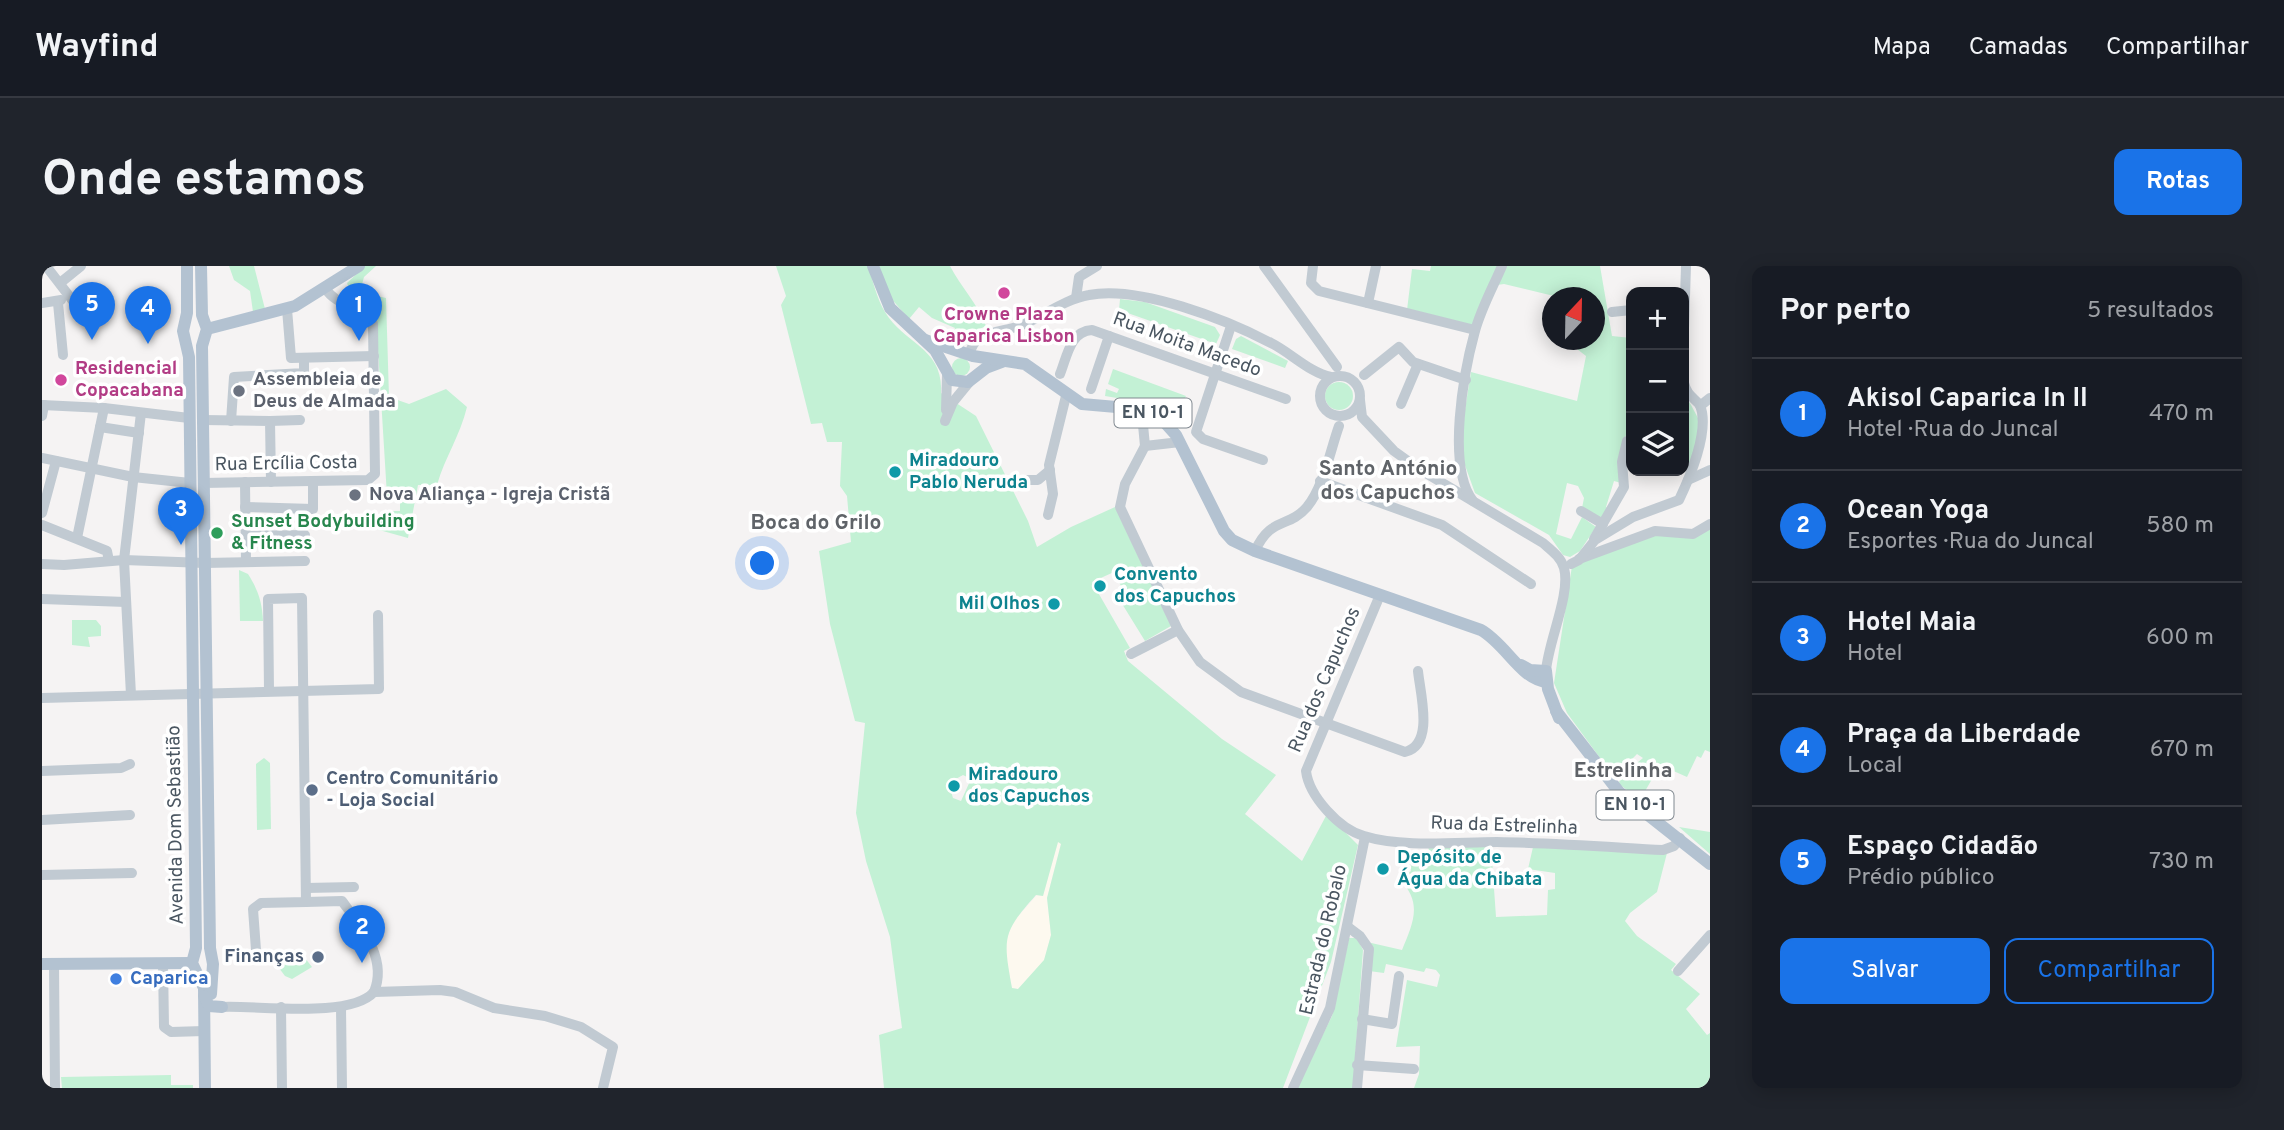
<!DOCTYPE html>
<html lang="pt">
<meta charset="utf-8">
<style>
body{margin:0;font-family:Overpass,sans-serif;background:#20242c;color:#f1f3f6}
.controls{position:absolute;right:21px;top:21px;display:grid;overflow:hidden;border-radius:14px;box-shadow:0 4px 18px #0003}
.controls button{width:63px;height:63px;display:grid;place-items:center;padding:0;border:0;border-bottom:2px solid #363941;background:#171b24;color:#f1f3f6;font:35px sans-serif}
.compass{position:absolute;left:1500px;top:21px;width:63px;height:63px;border-radius:50%;background:#171b24;box-shadow:0 4px 18px #0003;rotate:22deg}
.you{position:absolute;left:721px;top:298px;width:24px;height:24px;margin:-18px;border:5px solid #fff;border-radius:50%;background:#1a73e8;box-shadow:0 0 0 10px #1a73e833}
.badge{display:grid;place-items:center;width:46px;height:46px;border-radius:50%;background:#1a73e8;color:#fff;font-size:23px;font-weight:700}
.pin{position:absolute;translate:-50% -58px;filter:drop-shadow(0 2px 4px #0008)}
.pin::after{content:'';position:absolute;top:37px;width:24px;height:21px;background:inherit;clip-path:polygon(0 0,100% 0,50% 100%)}
.list{margin:0;padding:0;list-style:none}
h2{display:flex;justify-content:space-between;align-items:center;height:91px;margin:0;padding:0 28px;font-size:30px}
h2 small{font-size:23px;font-weight:400;color:#9ea1a6}
.list li{display:grid;grid-template-columns:46px 1fr auto;gap:21px;align-items:center;box-sizing:border-box;height:112px;padding:0 28px;border-top:2px solid #363941}
.list b{display:block;font-size:26px;white-space:nowrap}
.list p{margin:0;font-size:23px;white-space:nowrap;color:#9ea1a6}
.list em{font-size:23px;font-style:normal;color:#9ea1a6}
.actions{display:flex;gap:14px;padding:21px 28px}
.actions a{flex:1;padding:16px 0;border:2px solid #1a73e8;border-radius:14px;text-align:center;font-size:24px;color:#1a73e8}
.actions .main{background:#1a73e8;color:#fff}
.icon{flex:none;width:38px;height:38px;fill:none;stroke:currentColor;stroke-width:2;stroke-linecap:round;stroke-linejoin:round}
.map{position:relative;flex:none;width:1668px;height:822px;overflow:hidden;border-radius:14px}
header{display:flex;align-items:center;gap:42px;box-sizing:border-box;height:98px;padding:0 35px;background:#171b24;border-bottom:2px solid #363941}
header strong{font-size:33px}
nav{display:flex;gap:38px;margin-inline-start:auto;font-size:24px}
.intro{display:flex;align-items:center;justify-content:space-between;box-sizing:border-box;height:168px;padding:0 42px}
h1{margin:0;font-size:49px}
.button{padding:18px 32px;border-radius:14px;background:#1a73e8;color:#fff;font-size:24px;font-weight:700}
main{display:flex;gap:42px;padding:0 42px}
aside{flex:1;background:#171b24;border-radius:14px;box-shadow:0 4px 18px #0003}
.map>svg:first-child{display:block}
</style>
<header>
<strong>Wayfind</strong>
<nav><a>Mapa</a><a>Camadas</a><a>Compartilhar</a></nav>
</header>
<div class="intro"><h1>Onde estamos</h1><a class="button">Rotas</a></div>
<main>
<div class="map">
<svg width="1668" height="822" viewBox="0 0 1668 822">
<rect width="100%" height="100%" fill="#f5f3f3"/>
<path fill="#fdf9ef" d="M1016 576 1019 577 1005 632 1009 669 1002 695 976 723 970 722 962 681 971 656 995 629 1001 630Z"/>
<g fill="#c3f1d5" fill-rule="evenodd">
<path d="M187 0H212L223 43 211 46 208 25 192 14Z"/>
<path d="M323 0H334L322 11 318 26 344 32 347 131 367 138 404 123 425 141C418 170 403 191 395 219H376L366 272 330 262 344 245H358V231L345 230 334 51 326 41 312 36 305 17Z"/>
<path d="M734 0H826C831 15 835 33 843 46 862 78 902 82 899 127L934 150 986 255 995 281 1029 261 1073 241 1129 360 1103 375 1074 328 1081 324 1072 306 1050 316 1088 382 1082 385 1086 395 1180 473 1234 509 1203 548 1260 595 1285 548 1316 579 1289 696 1241 822H842L837 769 860 762 848 671 824 595 814 547 823 457 813 455 788 358 777 285 809 276 805 230 798 220 800 176H785L780 157 769 158 739 39 744 30ZM921 509 929 513 919 535 911 532 908 522 912 514ZM1016 576 1019 578 1005 632 1009 669 1002 694 976 723 970 722C961 672 960 667 994 629L1001 630Z"/>
<path d="M837 0H908C919 21 936 38 944 60L925 69 912 65 913 62 890 52 877 41 867 53 847 30Z"/>
<path d="M1389 0H1456L1432 62 1365 44 1370 3 1388 5Z"/>
<path d="M1462 0H1558L1570 70 1589 72V169L1583 170 1578 198 1579 217 1572 215 1564 241 1567 243 1561 256 1540 242 1542 232 1536 220 1525 217 1514 268 1529 273 1540 251 1554 261 1538 285 1528 291 1521 289 1507 269 1433 227 1420 191V162L1429 106 1535 135 1544 90 1535 83 1540 74H1552V32L1516 31 1462 18 1455 19Z"/>
<path d="M1078 33 1103 36 1173 61 1178 69 1174 78 1077 44Z"/>
<path d="M1199 70 1246 95 1243 102 1190 83 1194 73Z"/>
<circle cx="919" cy="101" r="9"/>
<path d="M1071 103 1144 130 1132 152 1097 134 1075 135V132L1063 130 1064 123 1075 127 1077 123 1066 118Z"/>
<circle cx="1297" cy="130" r="14"/>
<path d="M1642 127C1665 167 1662 157 1647 201L1645 183H1642Z"/>
<path d="M1668 262V486L1663 484 1659 492 1655 490 1645 511 1618 499 1598 534 1577 518 1578 511 1601 492 1595 488 1572 511 1525 447 1512 417 1530 300 1615 267Z"/>
<path d="M197 304 206 308C216 324 220 335 221 355H198Z"/>
<path d="M30 354H54L59 360V370L46 371 48 381 30 379Z"/>
<path d="M222 492 228 497 229 563 215 564 214 498Z"/>
<path d="M1637 561 1668 566V588Z"/>
<path d="M1449 580 1454 651 1505 649 1506 624 1513 623V607L1486 603 1491 581 1625 587 1615 626 1588 647 1583 655 1595 670 1634 698 1629 704 1658 728 1644 743 1665 769 1668 767V822H1372L1377 808 1378 780 1354 781 1365 714 1395 721 1398 709 1394 704 1384 702 1382 706 1344 698 1342 707 1327 705 1325 676 1360 684C1371 657 1381 637 1358 614L1369 605 1365 592 1389 591 1386 581Z"/>
<path d="M1307 672H1315L1321 684 1311 822H1254L1290 750Z"/>
<path d="M256 683 270 701 250 713 243 710 234 698Z"/>
<path d="M129 809V819H151V822H20L19 811Z"/>
</g>
<g fill="none" stroke-linecap="round" stroke-linejoin="round">
<g stroke="#c1cad2" stroke-width="10">
<path d="M4 0 51 61"/>
<path d="M1222 0 1295 101"/>
<path d="M1271 0 1269 17 1277 25 1433 64"/>
<path d="M18 17 39 0"/>
<path d="M1034 32 1037 11 1055 0"/>
<path d="M0 37 19 34"/>
<path d="M16 37 21 89"/>
<path d="M1326 37 1334 0"/>
<path d="M245 43 249 92 332 90"/>
<path d="M1570 46 1589 44"/>
<path d="M1189 60 1154 166 1161 173 1221 194"/>
<path d="M1642 62 1644 0"/>
<path d="M928 88C931 64 961 67 980 59 1002 50 1023 33 1047 29 1097 19 1185 54 1229 77 1249 87 1268 107 1289 111"/>
<path d="M1018 108C1025 91 1028 65 1050 64L1244 133"/>
<path d="M1322 109 1357 81 1371 96 1424 114"/>
<circle cx="1298" cy="130" r="20"/>
<path d="M1049 123 1067 70"/>
<path d="M1318 134 1320 151 1352 185 1377 203 1501 277C1509 284 1519 291 1522 302 1529 328 1506 376 1504 405"/>
<path d="M1359 138 1376 98"/>
<path d="M0 139 62 142 147 152"/>
<path d="M1658 140 1668 132"/>
<path d="M904 144 905 109"/>
<path d="M1104 145 1101 159 1103 180 1138 176"/>
<path d="M0 150 2 139"/>
<path d="M161 154 228 155 229 216"/>
<path d="M189 155 192 111 262 107V92"/>
<path d="M228 155 258 154"/>
<path d="M903 155 911 136 929 114"/>
<path d="M58 161 97 167"/>
<path d="M1103 180 1083 218 1078 241 1136 364 1158 396 1199 426 1363 486C1393 479 1378 427 1376 405"/>
<path d="M0 192 91 211 148 217"/>
<path d="M978 214H996L1008 204"/>
<path d="M1646 214 1668 204"/>
<path d="M1278 215 1400 259 1489 318"/>
<path d="M203 216 204 296"/>
<path d="M162 217 326 214 333 208 331 58C323 37 295 42 284 23"/>
<path d="M1431 235C1404 200 1422 105 1433 65 1439 43 1451 21 1460 0"/>
<path d="M203 241 271 243V215"/>
<path d="M1539 245 1561 258"/>
<path d="M0 247 14 195"/>
<path d="M1006 249 1011 228 1007 199 1024 130"/>
<path d="M0 259 65 285 67 295"/>
<path d="M204 270 263 269"/>
<path d="M35 272 62 142"/>
<path d="M1552 273 1582 221 1580 196 1585 175"/>
<path d="M1213 285C1229 250 1246 263 1265 241 1282 220 1288 185 1297 160"/>
<path d="M1537 293 1613 265 1651 268 1668 258"/>
<path d="M0 298 22 299 82 294 163 297 263 295"/>
<path d="M1529 298 1537 294 1553 274 1591 251 1637 234C1648 211 1668 164 1658 139 1651 131 1645 129 1642 117"/>
<path d="M1338 329 1264 505C1267 530 1297 563 1322 570 1360 582 1415 576 1455 576 1511 577 1566 581 1621 584L1632 580 1638 572"/>
<path d="M0 333 84 336"/>
<path d="M1089 388 1136 364"/>
<path d="M89 429 82 294 99 147"/>
<path d="M0 432 337 423 336 349"/>
<path d="M0 505 79 502 88 498"/>
<path d="M0 554 88 549"/>
<path d="M0 609 90 607"/>
<path d="M264 622 312 621"/>
<path d="M264 636 300 635C319 661 346 692 332 726"/>
<path d="M1306 661 1318 670 1327 683 1315 822"/>
<path d="M214 684 211 643 219 637 264 636 260 332 226 333 227 425"/>
<path d="M121 697 122 761 129 766 162 765"/>
<path d="M12 698 13 822"/>
<path d="M1636 705 1668 669"/>
<path d="M332 726 398 724 413 726 452 742 503 750 539 761 571 781 561 822"/>
<path d="M180 741C215 739 308 753 332 726"/>
<path d="M239 741 240 822"/>
<path d="M299 741 300 822"/>
<path d="M1320 753 1350 758 1357 710"/>
<path d="M1315 799 1372 803"/>
<path d="M1251 822 1288 742 1323 571"/>
</g>
<g stroke="#b3c2d1" stroke-width="12">
<path d="M145 0V47L141 65 147 91 154 682 150 697 162 722 163 822"/>
<path d="M159 0 160 49 165 63 160 80 168 682 171 698 169 728"/>
<path d="M831 0 848 42 893 84 910 114 926 116 944 102 960 96"/>
<path d="M165 63 253 40 317 0"/>
<path d="M883 74 931 90 983 98 1040 138 1097 143 1116 149 1134 169 1182 265 1190 274 1213 285 1439 364C1464 378 1479 414 1505 416"/>
<path d="M1479 399 1488 404 1504 405 1506 423 1517 452"/>
<path d="M1514 445 1577 526 1668 598"/>
<path d="M0 698 150 697"/>
<path d="M162 730 167 740 180 741"/>
</g>
</g>
<g fill="#d1479c" stroke="#fff" stroke-width="2.5">
<circle cx="962" cy="27" r="7"/>
<circle cx="19" cy="114" r="7"/>
</g>
<g fill="#6b7280" stroke="#fff" stroke-width="2.5">
<circle cx="197" cy="125" r="7"/>
<circle cx="313" cy="229" r="7"/>
</g>
<g fill="#0f9aa8" stroke="#fff" stroke-width="2.5">
<circle cx="853" cy="206" r="7"/>
<circle cx="1058" cy="320" r="7"/>
<circle cx="1012" cy="338" r="7"/>
<circle cx="912" cy="520" r="7"/>
<circle cx="1341" cy="603" r="7"/>
</g>
<circle fill="#2e9e5b" stroke="#fff" stroke-width="2.5" cx="175" cy="267" r="7"/>
<g fill="#5c6f8a" stroke="#fff" stroke-width="2.5">
<circle cx="270" cy="524" r="7"/>
<circle cx="276" cy="691" r="7"/>
</g>
<circle fill="#3f7fe0" stroke="#fff" stroke-width="2.5" cx="74" cy="713" r="7"/>
<g text-anchor="middle" dominant-baseline="central" stroke-width="7" stroke-linejoin="round" paint-order="stroke">
<g fill="#fff" stroke="#808990" stroke-width="2">
<rect x="1072.5" y="132.5" width="77" height="29" rx="5"/>
<rect x="1554.5" y="524.5" width="77" height="29" rx="5"/>
</g>
<g font-size="18" font-weight="bold" fill="#4a5661">
<text x="1111" y="147">EN 10-1</text>
<text x="1593" y="539">EN 10-1</text>
</g>
<g font-size="19" font-weight="bold" fill="#b23c85" stroke="#fff">
<text x="962" y="49">Crowne Plaza<tspan x="962" dy="22">Caparica Lisbon</tspan></text>
<text x="33" y="103" text-anchor="start">Residencial<tspan x="33" dy="22">Copacabana</tspan></text>
</g>
<g font-size="19" fill="#4a5661" stroke="#fff">
<text transform="translate(1145 79) rotate(20)">Rua Moita Macedo</text>
<text transform="translate(244 198) rotate(-1)">Rua Ercília Costa</text>
<text transform="translate(1283 414) rotate(-67)">Rua dos Capuchos</text>
<text transform="translate(134 559) rotate(-91)">Avenida Dom Sebastião</text>
<text transform="translate(1462 560) rotate(2)">Rua da Estrelinha</text>
<text transform="translate(1282 674) rotate(-77)">Estrada do Robalo</text>
</g>
<g font-size="19" font-weight="bold" fill="#5b616d" stroke="#fff" text-anchor="start">
<text x="211" y="114">Assembleia de<tspan x="211" dy="22">Deus de Almada</tspan></text>
<text x="327" y="229">Nova Aliança - Igreja Cristã</text>
</g>
<g font-size="19" font-weight="bold" fill="#0d838f" stroke="#fff" text-anchor="start">
<text x="867" y="195">Miradouro<tspan x="867" dy="22">Pablo Neruda</tspan></text>
<text x="1072" y="309">Convento<tspan x="1072" dy="22">dos Capuchos</tspan></text>
<text x="998" y="338" text-anchor="end">Mil Olhos</text>
<text x="926" y="509">Miradouro<tspan x="926" dy="22">dos Capuchos</tspan></text>
<text x="1355" y="592">Depósito de<tspan x="1355" dy="22">Água da Chibata</tspan></text>
</g>
<g font-size="19" font-weight="bold" fill="#27864d" stroke="#fff" text-anchor="start">
<text x="189" y="256">Sunset Bodybuilding<tspan x="189" dy="22">&amp; Fitness</tspan></text>
</g>
<g font-size="19" font-weight="bold" fill="#4e5e75" stroke="#fff" text-anchor="start">
<text x="284" y="513">Centro Comunitário<tspan x="284" dy="22">- Loja Social</tspan></text>
<text x="262" y="691" text-anchor="end">Finanças</text>
</g>
<g font-size="19" font-weight="bold" fill="#366cbe" stroke="#fff" text-anchor="start">
<text x="88" y="713">Caparica</text>
</g>
<g font-size="21" font-weight="bold" fill="#5f6368" stroke="#fff">
<text x="1346" y="203">Santo António<tspan x="1346" dy="24">dos Capuchos</tspan></text>
<text x="774" y="257">Boca do Grilo</text>
<text x="1581" y="505">Estrelinha</text>
</g>
</g>
</svg>
<div class="controls">
<button>+</button>
<button>−</button>
<button><svg class="icon" aria-label="layers" viewBox="0 0 24 24"><path d="M12 4l9 5-9 5-9-5zM3 14l9 5 9-5"/></svg></button>
</div>
<svg class="compass" viewBox="-18 -18 36 36"><path d="M0-13l5 13h-10z" fill="#e53935"/><path d="M0 13l5-13h-10z" fill="#9ea1a6"/></svg>
<div class="you"></div>
<div class="pin badge" style="left:317px;top:75px">1</div>
<div class="pin badge" style="left:320px;top:697px">2</div>
<div class="pin badge" style="left:139px;top:279px">3</div>
<div class="pin badge" style="left:106px;top:78px">4</div>
<div class="pin badge" style="left:50px;top:74px">5</div>
</div>
<aside>
<h2>Por perto<small>5 resultados</small></h2>
<ul class="list">
<li><span class="badge">1</span><div><b>Akisol Caparica In II</b><p>Hotel · Rua do Juncal</p></div><em>470 m</em></li>
<li><span class="badge">2</span><div><b>Ocean Yoga</b><p>Esportes · Rua do Juncal</p></div><em>580 m</em></li>
<li><span class="badge">3</span><div><b>Hotel Maia</b><p>Hotel</p></div><em>600 m</em></li>
<li><span class="badge">4</span><div><b>Praça da Liberdade</b><p>Local</p></div><em>670 m</em></li>
<li><span class="badge">5</span><div><b>Espaço Cidadão</b><p>Prédio público</p></div><em>730 m</em></li>
</ul>
<div class="actions"><a class="main">Salvar</a><a>Compartilhar</a></div>
</aside>
</main>
